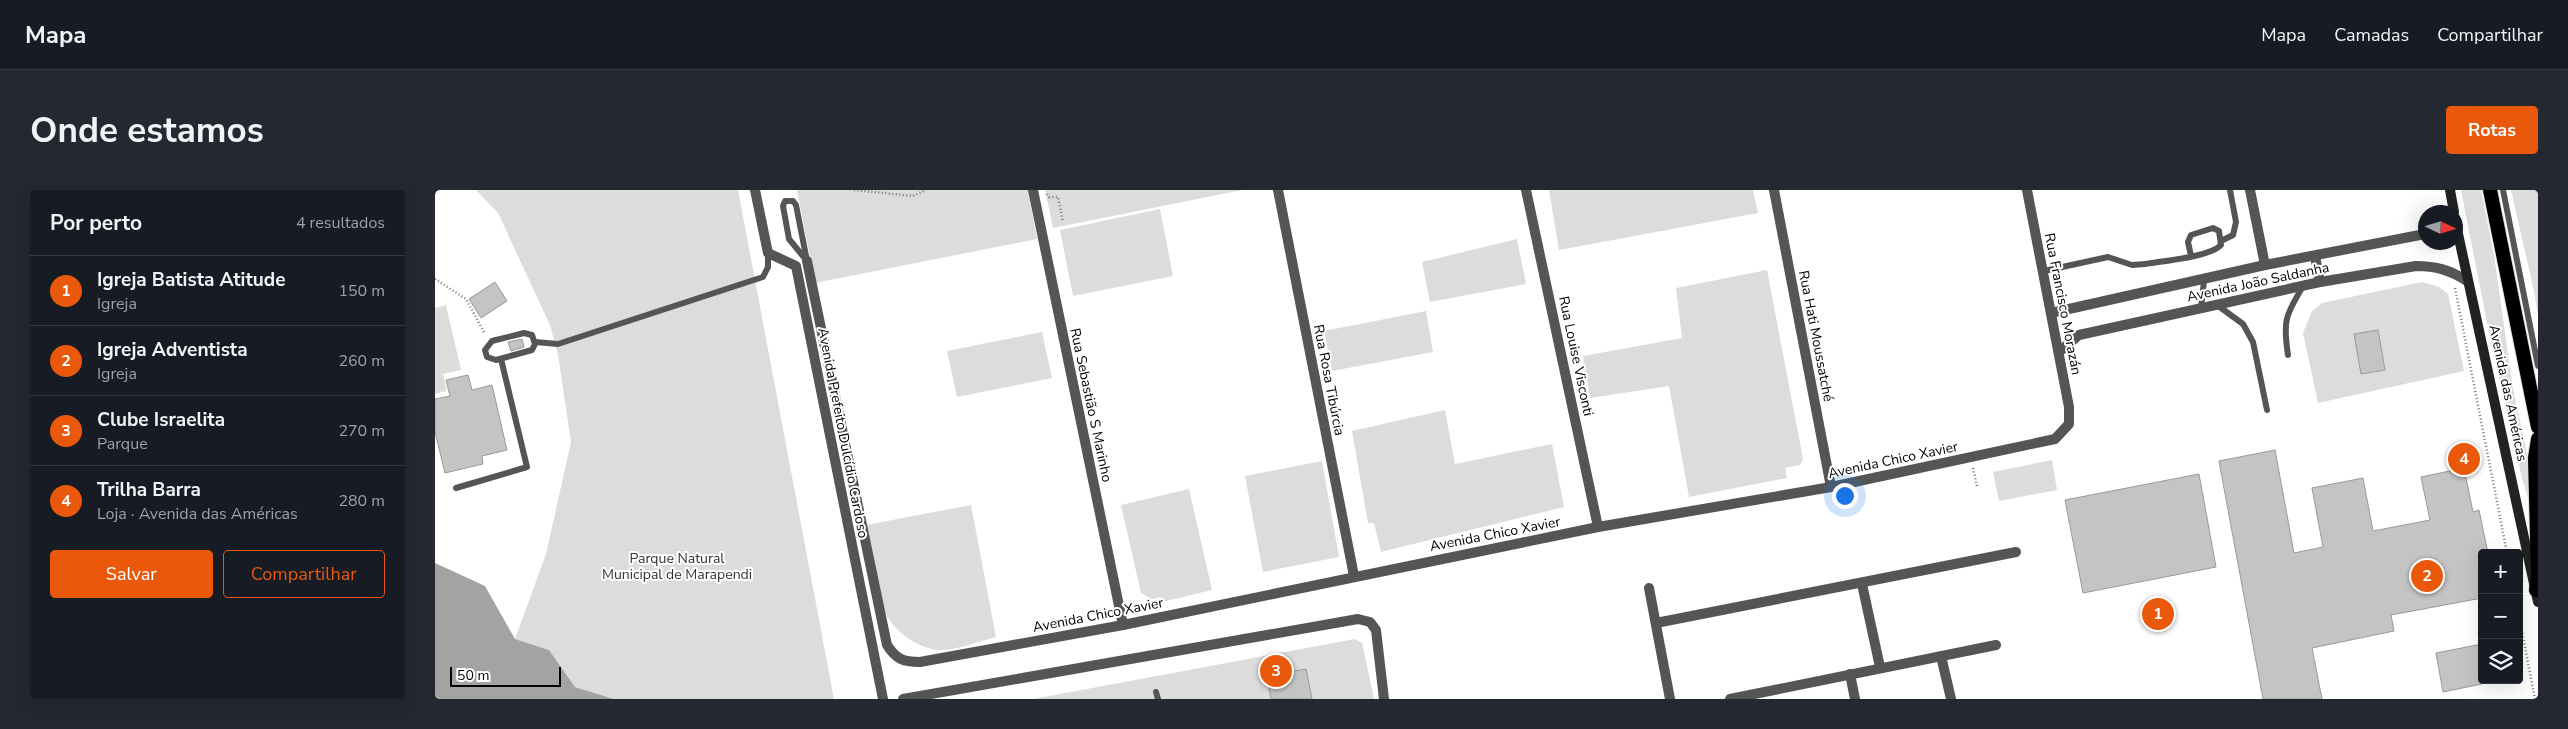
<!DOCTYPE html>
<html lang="pt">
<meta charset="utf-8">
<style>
body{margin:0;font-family:"Nunito Sans",sans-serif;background:#242831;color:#f1f3f6}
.controls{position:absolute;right:15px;bottom:15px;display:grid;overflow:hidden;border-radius:5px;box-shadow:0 5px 20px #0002}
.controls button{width:45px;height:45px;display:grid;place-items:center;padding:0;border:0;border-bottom:1px solid #363941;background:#171b24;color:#f1f3f6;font:25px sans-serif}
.compass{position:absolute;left:1983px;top:15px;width:45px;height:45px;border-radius:50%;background:#171b24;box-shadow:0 5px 20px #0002;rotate:94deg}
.scale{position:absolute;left:15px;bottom:12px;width:111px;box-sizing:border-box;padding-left:5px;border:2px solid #000;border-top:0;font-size:14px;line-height:18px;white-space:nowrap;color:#000;-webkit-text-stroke:4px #fff;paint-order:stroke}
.you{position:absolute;left:1409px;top:305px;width:18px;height:18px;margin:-12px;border:4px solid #fff;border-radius:50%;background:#1a73e8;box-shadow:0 0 0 8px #1a73e833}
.badge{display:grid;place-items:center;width:32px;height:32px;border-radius:50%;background:#ea580c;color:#fff;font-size:16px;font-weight:700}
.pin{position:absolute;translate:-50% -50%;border:2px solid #fff;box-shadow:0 1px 5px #0006}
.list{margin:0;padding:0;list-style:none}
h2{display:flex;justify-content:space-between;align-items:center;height:65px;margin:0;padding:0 20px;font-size:21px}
h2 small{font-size:16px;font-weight:400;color:#9ea1a6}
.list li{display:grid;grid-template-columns:32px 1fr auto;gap:15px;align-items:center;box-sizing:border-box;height:70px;padding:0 20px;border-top:1px solid #363941}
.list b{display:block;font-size:19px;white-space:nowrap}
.list p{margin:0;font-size:16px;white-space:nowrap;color:#9ea1a6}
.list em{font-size:16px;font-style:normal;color:#9ea1a6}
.actions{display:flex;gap:10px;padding:15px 20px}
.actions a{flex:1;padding:11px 0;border:1px solid #ea580c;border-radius:5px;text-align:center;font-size:18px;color:#ea580c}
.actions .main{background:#ea580c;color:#fff}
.icon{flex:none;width:28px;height:28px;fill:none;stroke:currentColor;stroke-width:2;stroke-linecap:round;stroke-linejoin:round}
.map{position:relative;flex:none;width:2103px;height:509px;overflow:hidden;border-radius:5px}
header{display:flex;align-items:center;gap:30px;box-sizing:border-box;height:70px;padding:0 25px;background:#171b24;border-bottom:1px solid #363941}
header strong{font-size:24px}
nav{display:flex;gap:28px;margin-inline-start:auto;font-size:18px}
.intro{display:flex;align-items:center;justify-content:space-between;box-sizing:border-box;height:120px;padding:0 30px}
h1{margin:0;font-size:35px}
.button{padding:12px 22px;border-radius:5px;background:#ea580c;color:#fff;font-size:18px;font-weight:700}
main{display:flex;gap:30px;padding:0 30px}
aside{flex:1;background:#171b24;border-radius:5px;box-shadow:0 5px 20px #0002}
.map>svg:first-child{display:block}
</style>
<header>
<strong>Mapa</strong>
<nav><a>Mapa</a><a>Camadas</a><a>Compartilhar</a></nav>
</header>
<div class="intro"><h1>Onde estamos</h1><a class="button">Rotas</a></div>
<main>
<aside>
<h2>Por perto<small>4 resultados</small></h2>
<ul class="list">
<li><span class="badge">1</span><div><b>Igreja Batista Atitude</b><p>Igreja</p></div><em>150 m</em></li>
<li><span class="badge">2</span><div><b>Igreja Adventista</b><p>Igreja</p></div><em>260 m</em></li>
<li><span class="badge">3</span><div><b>Clube Israelita</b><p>Parque</p></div><em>270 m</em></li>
<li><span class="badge">4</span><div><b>Trilha Barra</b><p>Loja · Avenida das Américas</p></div><em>280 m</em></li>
</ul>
<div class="actions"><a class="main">Salvar</a><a>Compartilhar</a></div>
</aside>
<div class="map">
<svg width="2103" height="509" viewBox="0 0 2103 509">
<rect width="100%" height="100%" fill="#fff"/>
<g fill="#dcdcdc">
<path d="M41 0H303L399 509H179L140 497 114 460 80 449 111 364 136 252 123 165 115 135 63 23Z"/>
<path d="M362 0H593L602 49 380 93Z"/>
<path d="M610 0H807L618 38Z"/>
<path d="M1114 0H1318L1323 23 1124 60Z"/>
<path d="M2026 0H2046L2059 65 2078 199 2094 273 2096 309 2093 308 2087 288 2056 153Z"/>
<path d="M2076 0H2103V126L2099 101Z"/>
<path d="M725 19 738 86 638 106 625 40Z"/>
<path d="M1082 49 1091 94 995 112 987 72Z"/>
<path d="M1332 80 1368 269 1365 275 1350 278 1352 288 1254 307 1234 196 1155 208 1148 166 1247 148 1241 98Z"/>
<path d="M1987 92 2004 97 2013 104 2029 181 1883 213 1868 143 1877 121 1887 113Z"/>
<path d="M11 115 26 180 8 184 12 201 0 204V118Z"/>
<path d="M991 121 998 162 897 181 889 141Z"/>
<path d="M607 142 617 188 522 207 512 161Z"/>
<path d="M1010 220 1020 274 1117 254 1129 317 946 362 939 333H933L917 241Z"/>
<path d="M1617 270 1622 300 1564 311 1558 282Z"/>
<path d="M887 271 904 367 828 382 810 286Z"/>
<path d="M754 299 777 400 727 412 726 407 717 409 706 403 686 315Z"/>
<path d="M536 315 561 447C545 451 526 459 509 460 484 461 458 441 448 419 440 399 436 358 431 335Z"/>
<path d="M920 449 927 453 939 509H598Z"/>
</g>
<path fill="#a3a3a3" d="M0 373 50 396 80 449 114 460 140 497 179 509H0Z"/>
<g fill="#c4c4c4" stroke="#999">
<path d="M60 92 72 111 46 128 34 109Z"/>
<path d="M1943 140 1950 180 1926 184 1919 144Z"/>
<path d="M87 149 89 157 76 161 73 152Z"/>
<path d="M33 185 37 200 57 195 72 260 47 266 48 274 10 283 0 242V209L15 206 11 190Z"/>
<path d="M1840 260 1859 363 1888 357 1877 298 1928 288 1938 341 1995 330 1986 287 2029 278 2038 322 2044 320 2053 363H2047V408L1956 425 1959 441 1877 458 1887 509H1828L1784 271Z"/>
<path d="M1764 284 1781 377 1648 403 1630 310Z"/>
<path d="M2047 454V494L2008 502 2001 463Z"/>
<path d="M871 479 877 509H836L832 486Z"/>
</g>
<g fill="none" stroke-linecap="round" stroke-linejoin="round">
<defs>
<g id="trunk">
<path d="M2055 0 2103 237"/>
<path d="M2103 249 2100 268 2103 385"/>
<path d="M2101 400 2103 387"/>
</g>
</defs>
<use href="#trunk" stroke="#dbdbdb" stroke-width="16"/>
<g stroke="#777" stroke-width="2.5" stroke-dasharray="1 2.5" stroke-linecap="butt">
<path d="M419 0 478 6 491 0"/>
<path d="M612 4 614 7H623L628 32"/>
<path d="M0 89 31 109 50 144"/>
<path d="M2020 98 2072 363"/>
<path d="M1538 278 1542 296"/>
<path d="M2084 426 2100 509"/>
</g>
<g stroke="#555" stroke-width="6">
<path d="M2068 0 2103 176"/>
<path d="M350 11H358L361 15 372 71 354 49 348 16Z"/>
<path d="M1786 51 1798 45 1801 32 1795 0"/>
<path d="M1609 81 1673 67 1697 75 1710 74C1727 71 1775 67 1786 55L1784 41 1778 38 1756 45 1753 52 1756 66"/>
<path d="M1782 115 1808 134 1818 152 1832 220"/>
<path d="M1766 118 1769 91"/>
<path d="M89 143 97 145 100 154 97 160 61 170 52 167 50 160 57 151Z"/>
<path d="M100 152 123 154 328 87 333 77V63"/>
<path d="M1853 165C1848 132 1850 126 1867 98"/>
<path d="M21 298 92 277 66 169"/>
<path d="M721 502 723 509"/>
</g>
<g stroke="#555" stroke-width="10">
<path d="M320 0 333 63 361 76 448 509"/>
<path d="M598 0 688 435"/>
<path d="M843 0 919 386"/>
<path d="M1091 0 1163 337"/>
<path d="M1339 0 1396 297"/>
<path d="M1815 0 1830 75"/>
<path d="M1880 66 1885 92"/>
<path d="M372 71 452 455C461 469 468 472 485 472L688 435 1163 337 1396 297 1620 249 1634 234V217L1592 0"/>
<path d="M1616 123 1830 75 1990 44"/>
<path d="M1624 162 1644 145 1885 92 1981 76C2001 76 2015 80 2032 91"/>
<path d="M1427 394 1445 477"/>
<path d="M1214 398 1235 509"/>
<path d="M1221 433 1581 362"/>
<path d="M1506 466 1516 509"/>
<path d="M1415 484 1420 509"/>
<path d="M468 509 923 429 935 432 941 440 949 509"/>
<path d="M1295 509 1561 455"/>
</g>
<g stroke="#222" stroke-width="10">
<path d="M2015 0 2019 22"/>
<path d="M2020 30 2103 412"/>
</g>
<use href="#trunk" stroke="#000" stroke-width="14"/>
</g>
<g text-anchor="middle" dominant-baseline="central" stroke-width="4" stroke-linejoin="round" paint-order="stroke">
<g font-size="14" fill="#000" stroke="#fff">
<text transform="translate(1823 92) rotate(-12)">Avenida João Saldanha</text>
<text transform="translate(1628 114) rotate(79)">Rua Francisco Morazán</text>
<text transform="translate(1381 146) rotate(79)">Rua Hati Moussatché</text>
<text transform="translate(1141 166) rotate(78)">Rua Louise Visconti</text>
<text transform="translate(894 190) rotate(79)">Rua Rosa Tibúrcia</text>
<text transform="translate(2073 203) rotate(78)">Avenida das Américas</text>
<text transform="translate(656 215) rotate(78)">Rua Sebastião S Marinho</text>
<text transform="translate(408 243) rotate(79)">Avenida Prefeito Dulcídio Cardoso</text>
<text transform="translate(1458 270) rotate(-12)">Avenida Chico Xavier</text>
<text transform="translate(1060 344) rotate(-11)">Avenida Chico Xavier</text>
<text transform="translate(663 425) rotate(-11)">Avenida Chico Xavier</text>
</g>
<g font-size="14" fill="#333" stroke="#fff">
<text x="242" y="368">Parque Natural<tspan x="242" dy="16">Municipal de Marapendi</tspan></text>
</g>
</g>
</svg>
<div class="controls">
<button>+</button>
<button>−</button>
<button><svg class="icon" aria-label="layers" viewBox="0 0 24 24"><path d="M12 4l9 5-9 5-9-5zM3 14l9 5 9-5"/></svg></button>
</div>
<svg class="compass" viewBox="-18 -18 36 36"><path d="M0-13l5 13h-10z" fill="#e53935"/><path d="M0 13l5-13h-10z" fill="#9ea1a6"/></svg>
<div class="scale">50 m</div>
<div class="you"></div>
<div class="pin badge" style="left:1723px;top:424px">1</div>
<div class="pin badge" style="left:1992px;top:386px">2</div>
<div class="pin badge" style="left:841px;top:481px">3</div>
<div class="pin badge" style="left:2029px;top:269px">4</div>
</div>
</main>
